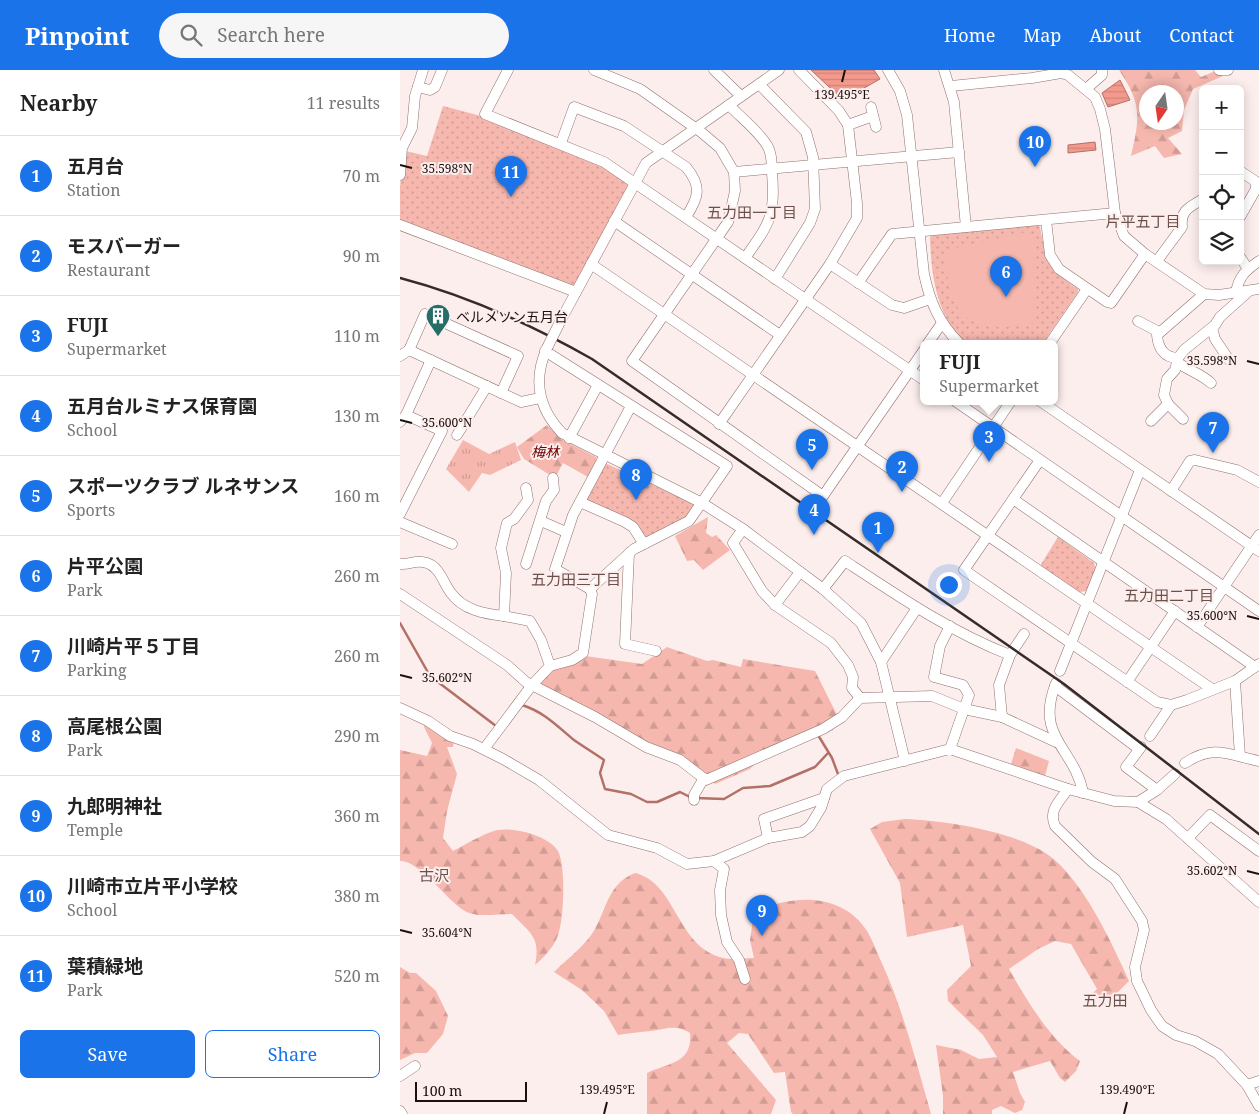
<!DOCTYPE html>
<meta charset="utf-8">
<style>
body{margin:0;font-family:"Noto Serif","Noto Sans JP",serif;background:#f6f6f6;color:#222}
.controls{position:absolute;right:15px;top:15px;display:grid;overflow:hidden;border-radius:8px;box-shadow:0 2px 12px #0003}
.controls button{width:45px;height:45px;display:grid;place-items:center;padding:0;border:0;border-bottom:1px solid #e0e0e0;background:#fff;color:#222;font:25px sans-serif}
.compass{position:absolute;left:739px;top:15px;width:45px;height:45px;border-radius:50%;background:#fff;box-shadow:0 2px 12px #0003;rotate:193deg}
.scale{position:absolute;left:15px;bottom:12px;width:112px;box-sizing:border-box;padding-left:5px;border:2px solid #1b100e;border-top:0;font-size:14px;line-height:18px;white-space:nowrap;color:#1b100e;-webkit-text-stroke:4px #fceeec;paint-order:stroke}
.you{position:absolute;left:548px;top:514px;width:18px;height:18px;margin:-12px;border:4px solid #fff;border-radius:50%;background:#1a73e8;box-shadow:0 0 0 8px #1a73e833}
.badge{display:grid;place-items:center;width:32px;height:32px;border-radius:50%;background:#1a73e8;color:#fff;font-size:16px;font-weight:700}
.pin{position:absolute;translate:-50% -41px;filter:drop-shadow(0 1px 2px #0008)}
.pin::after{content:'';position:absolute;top:26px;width:18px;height:15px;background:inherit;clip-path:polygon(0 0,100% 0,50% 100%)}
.popup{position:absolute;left:520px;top:270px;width:138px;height:65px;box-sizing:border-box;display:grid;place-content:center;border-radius:8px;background:#fff;filter:drop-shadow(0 1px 4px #0005);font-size:16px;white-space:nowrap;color:#767676}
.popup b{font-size:19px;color:#222}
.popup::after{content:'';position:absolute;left:50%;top:100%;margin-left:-10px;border:10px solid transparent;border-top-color:#fff}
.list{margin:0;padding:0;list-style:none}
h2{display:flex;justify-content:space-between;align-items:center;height:65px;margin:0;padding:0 20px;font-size:21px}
h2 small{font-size:16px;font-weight:400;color:#767676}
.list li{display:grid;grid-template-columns:32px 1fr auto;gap:15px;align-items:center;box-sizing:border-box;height:80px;padding:0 20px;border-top:1px solid #e0e0e0}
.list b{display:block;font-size:19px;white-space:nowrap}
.list p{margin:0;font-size:16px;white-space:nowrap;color:#767676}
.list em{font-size:16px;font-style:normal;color:#767676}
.actions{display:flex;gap:10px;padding:15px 20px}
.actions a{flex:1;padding:11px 0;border:1px solid #1a73e8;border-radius:8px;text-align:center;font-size:18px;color:#1a73e8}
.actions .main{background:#1a73e8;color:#fff}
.icon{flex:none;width:28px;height:28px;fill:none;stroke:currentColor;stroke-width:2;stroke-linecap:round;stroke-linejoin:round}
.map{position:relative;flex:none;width:859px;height:1044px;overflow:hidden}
header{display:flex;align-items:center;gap:30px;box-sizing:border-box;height:70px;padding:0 25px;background:#1a73e8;color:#fff}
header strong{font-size:24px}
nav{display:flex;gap:28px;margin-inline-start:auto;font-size:18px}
.search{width:350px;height:45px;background:#f6f6f6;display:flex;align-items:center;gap:12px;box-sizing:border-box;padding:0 18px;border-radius:28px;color:#767676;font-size:19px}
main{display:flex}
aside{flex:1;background:#fff}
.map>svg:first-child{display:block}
</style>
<header>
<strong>Pinpoint</strong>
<div class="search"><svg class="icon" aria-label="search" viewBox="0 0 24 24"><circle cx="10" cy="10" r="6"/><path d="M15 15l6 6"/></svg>Search here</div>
<nav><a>Home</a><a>Map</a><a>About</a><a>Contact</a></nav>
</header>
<main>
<aside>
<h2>Nearby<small>11 results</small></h2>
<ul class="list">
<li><span class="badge">1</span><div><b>五月台</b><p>Station</p></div><em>70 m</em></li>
<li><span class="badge">2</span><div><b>モスバーガー</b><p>Restaurant</p></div><em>90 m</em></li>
<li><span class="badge">3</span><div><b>FUJI</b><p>Supermarket</p></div><em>110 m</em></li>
<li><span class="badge">4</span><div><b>五月台ルミナス保育園</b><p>School</p></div><em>130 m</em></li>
<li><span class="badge">5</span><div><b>スポーツクラブ ルネサンス</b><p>Sports</p></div><em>160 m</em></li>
<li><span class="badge">6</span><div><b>片平公園</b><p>Park</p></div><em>260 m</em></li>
<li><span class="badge">7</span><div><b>川崎片平５丁目</b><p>Parking</p></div><em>260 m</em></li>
<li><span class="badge">8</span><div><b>高尾根公園</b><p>Park</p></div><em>290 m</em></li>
<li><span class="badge">9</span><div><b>九郎明神社</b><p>Temple</p></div><em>360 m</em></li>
<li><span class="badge">10</span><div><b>川崎市立片平小学校</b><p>School</p></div><em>380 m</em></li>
<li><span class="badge">11</span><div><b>葉積緑地</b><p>Park</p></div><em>520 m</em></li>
</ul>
<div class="actions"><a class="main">Save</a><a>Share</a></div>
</aside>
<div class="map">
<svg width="859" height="1044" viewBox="0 0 859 1044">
<defs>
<pattern id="grass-tufts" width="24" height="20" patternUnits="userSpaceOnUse" patternTransform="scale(1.25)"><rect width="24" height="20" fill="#f5b7ae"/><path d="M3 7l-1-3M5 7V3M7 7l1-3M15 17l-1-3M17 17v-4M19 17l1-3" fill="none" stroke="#d19c94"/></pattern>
<pattern id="forest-firs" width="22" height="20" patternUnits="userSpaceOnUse" patternTransform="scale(1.25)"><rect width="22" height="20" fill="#f5b7ae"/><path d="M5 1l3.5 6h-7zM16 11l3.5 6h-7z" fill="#d19c94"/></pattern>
<pattern id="park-dots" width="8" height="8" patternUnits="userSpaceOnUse" patternTransform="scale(1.25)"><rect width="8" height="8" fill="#f5b7ae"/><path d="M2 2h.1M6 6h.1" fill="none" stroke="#d19c94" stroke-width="1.8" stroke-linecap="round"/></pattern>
<pattern id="water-rules" width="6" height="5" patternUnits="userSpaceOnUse" patternTransform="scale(1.25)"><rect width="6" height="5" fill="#f3998d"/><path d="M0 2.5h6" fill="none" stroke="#d08378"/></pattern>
</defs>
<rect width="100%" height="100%" fill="#fceeec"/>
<path fill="url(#grass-tufts)" d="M63 370 89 384 115 372 121 390 90 405 82 403 69 422 46 399Z"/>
<g fill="url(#forest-firs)" fill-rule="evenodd">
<path d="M719 0H795L801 7 818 0 823 6 793 19 784 40 782 61 768 68 782 84 764 88 755 76 731 86C740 48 742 34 719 0ZM746 22H776V52H746Z"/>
<path d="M147 355 161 369 196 387 197 390 188 407 163 393 155 408 124 389 117 377Z"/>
<path d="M308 447 306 463 312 467 316 465 330 480 303 500 294 490 287 491 275 466Z"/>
<path d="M267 577 307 591 313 590 341 597 343 589 415 601 439 649 433 660 360 688 350 699 315 714 306 707 137 615 153 599 185 586 242 594Z"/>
<path d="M25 653 54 670 53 677H47L57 704 47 741 43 768 53 781C65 775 86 762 98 760 115 757 149 766 158 781 166 796 164 849 158 865 154 877 144 887 135 895 141 867 130 863 112 844 99 844 81 847 69 843 50 836 21 790 0 791V680L27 686 32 673 24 657Z"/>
<path d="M616 678 649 691 645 706 611 694Z"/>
<path d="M505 749C547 751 613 761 647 784 682 808 712 873 729 911L717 923 696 929 692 924 697 919 671 874 655 871 638 879 609 899C627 931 650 969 680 991L676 1001 665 1012 660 1008 650 991 613 1002 620 1023 625 1032 622 1040 615 1043 601 1036 592 1040V1044H543V1026L536 975 561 980 579 989 597 987 583 965 548 931 547 920 571 896 563 855 507 867 500 813 470 759 482 752Z"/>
<path d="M235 803C277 813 276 877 323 888 332 890 344 888 354 888L350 870 354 843C390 824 442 822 467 861 472 869 476 880 480 889 503 938 516 992 531 1044H393L391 1042 385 1002 374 1003 348 964 339 963 327 973 376 1030 371 1044H247V1003C268 993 293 994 290 963 275 954 267 959 251 961 240 962 229 963 218 965L204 941 182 920 154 902C167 889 186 875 195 859 207 837 209 813 235 803Z"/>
<path d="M0 897 10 903H16L36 921 48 946 43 964 27 983H15L0 990Z"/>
</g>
<g fill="url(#park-dots)">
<path d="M43 36 81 46 194 91 226 112 228 115 175 215 172 217 0 151V116L5 81 27 86Z"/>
<path d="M638 155 640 157C646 190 649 200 678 219V222L643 273H567C536 249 531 203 530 167L533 164Z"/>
<path d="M205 393 294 434 295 437 286 449 248 468 245 467 187 432 186 428Z"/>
<path d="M658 467 694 493 696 499 687 521 679 522 640 496Z"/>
</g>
<path fill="#f5b7ae" d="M626 162 636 169 634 253C622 255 608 258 596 257 551 256 546 214 546 180Z"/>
<g fill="url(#water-rules)" stroke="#b27067">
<path d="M411 0H474L480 9 443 30Z"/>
<path d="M720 10 730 30 708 37 702 23Z"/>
<path d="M695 72 696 80 668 83V75Z"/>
</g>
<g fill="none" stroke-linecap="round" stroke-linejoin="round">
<g stroke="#b27067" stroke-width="2.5">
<path d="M0 553 30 606 96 656"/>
<path d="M121 637 122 635C144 642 157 656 174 670 184 677 194 683 204 690L200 703 205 719 231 724 247 732H257L280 722 290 727"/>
<path d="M418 665 432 688 438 704"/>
<path d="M296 728 324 729 343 718 370 716 415 697 428 683"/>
</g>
<defs>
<g id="minor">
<path d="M108 0 85 44 204 92 524 310"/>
<path d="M194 0 240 19 301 62 320 78 334 102 335 121 328 152 232 291 423 426 524 280"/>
<path d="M314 0 341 26"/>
<path d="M488 0 500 21 507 45 524 204C530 232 539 253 559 273"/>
<path d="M544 0 554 32 566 157"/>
<path d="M819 0H828"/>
<path d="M359 14 406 62 413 87 415 139 410 153 375 209"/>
<path d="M551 16 632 8 661 3 668 5 695 27 700 39 705 59 715 143 724 166 745 184 804 224 819 225 859 219"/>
<path d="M18 17 30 20 35 17 42 0"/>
<path d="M686 19 702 5V0"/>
<path d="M329 35C341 48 359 61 368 77 372 84 372 95 372 103 376 146 369 154 345 188"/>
<path d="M471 37 476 57"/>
<path d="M448 55 473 46"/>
<path d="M161 73 174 37 224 56 286 97C302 116 299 127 286 147"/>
<path d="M840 101 855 111 856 119 840 147"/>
<path d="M334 102 559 82"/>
<path d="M0 105 2 78 12 58 15 26 23 0"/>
<path d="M646 150 650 185 659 199 707 232 711 233 745 184"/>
<path d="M214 151 380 265"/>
<path d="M0 155 176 222"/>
<path d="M840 187 848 199"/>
<path d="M757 191 782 157C780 140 790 137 803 129"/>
<path d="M191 194 812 619"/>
<path d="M430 194 492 235 504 238 530 229"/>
<path d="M458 213 492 164 715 143"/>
<path d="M836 222C839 206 846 200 859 191"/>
<path d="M162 248 246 93 379 0"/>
<path d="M738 251 759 262"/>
<path d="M812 258 815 269 829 290"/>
<path d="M528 273 542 253"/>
<path d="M650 273 687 219"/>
<path d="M147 278C133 309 138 338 162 363L302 433 343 459 423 519 461 553 481 592 505 691"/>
<path d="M9 280 121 332 140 328"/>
<path d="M145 281 327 396 289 451 234 479 190 519"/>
<path d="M0 286 9 280 25 244 118 286 101 323"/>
<path d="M778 288C764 288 758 278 757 265L804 224"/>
<path d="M777 292C789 301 800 303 811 313"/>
<path d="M555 331 859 541"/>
<path d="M640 331 859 481"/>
<path d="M783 349 768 334 764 325 767 309 775 300 778 288 784 280 815 255 820 247 848 222"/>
<path d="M751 351 768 334"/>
<path d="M0 352 6 345 31 290"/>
<path d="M319 354 430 194 457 148V133L448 55 439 41 399 0"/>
<path d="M57 365 87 316"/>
<path d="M169 368 198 315"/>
<path d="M640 390 564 500 757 632 771 635 787 630 835 611 859 594"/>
<path d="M771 421 790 391 795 390 837 400 859 412"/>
<path d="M613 429 855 597"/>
<path d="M180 432 225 452 233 457 244 474"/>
<path d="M542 433 611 331"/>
<path d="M0 444 42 361 6 345"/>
<path d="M141 451 166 462"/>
<path d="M0 452 52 474"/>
<path d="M343 459 333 473 362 521 375 535 431 573 448 595 453 607 452 618 460 628"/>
<path d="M229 483 225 574 256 581"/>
<path d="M0 494C10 495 16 489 27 493 40 497 43 513 51 523 63 540 85 544 104 546"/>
<path d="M126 494 146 431 154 420 153 408"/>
<path d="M190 519 155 499 173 445 231 336"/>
<path d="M423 519 445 491C498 526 551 562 610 585"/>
<path d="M0 524 107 595 126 612 195 647 246 677 280 690 306 710 423 659 442 647 460 628 532 626 564 639 602 647 656 672"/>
<path d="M375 535 400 502"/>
<path d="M550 556 540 576 534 607 563 615 569 625 550 679"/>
<path d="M797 557 859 465"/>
<path d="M481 592 517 538"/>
<path d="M150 596 172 590 183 583 192 524 190 519"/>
<path d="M660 601 740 400"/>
<path d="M835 611 840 686"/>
<path d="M727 612 775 541"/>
<path d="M656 613C634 668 675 678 683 723"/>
<path d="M655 616 739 679"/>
<path d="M0 638 28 651 50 666 73 674 103 689 139 710 208 765 257 778 287 794 314 791 368 768 402 762 410 756 421 738 427 719 444 706 550 679 668 719 714 731 738 732 757 720 775 704"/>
<path d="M602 647 599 615 610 585 624 564"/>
<path d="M750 666 771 635"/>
<path d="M741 677 726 697 757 720"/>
<path d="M84 679 132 615 150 596 141 570 130 551 104 546 106 503 101 478 107 453 114 449 128 430 126 418"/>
<path d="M785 693C814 674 829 685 859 691"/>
<path d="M668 719C660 731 648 740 655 756L692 792 715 809 742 851 744 860 735 897 737 911 751 940 762 956 776 965 795 971 818 984 847 1015"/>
<path d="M294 730V725L304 708"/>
<path d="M738 732 766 749 859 832"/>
<path d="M368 768 364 749 424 728"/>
<path d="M788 768 810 745 859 781"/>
<path d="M314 791 324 799 320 820 321 845 327 872 339 890 345 909"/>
<path d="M0 1006 15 996"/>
<path d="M859 1011 847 1015 859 1036"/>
<path d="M0 1041 2 1044"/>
</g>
</defs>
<use href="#minor" stroke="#8f716d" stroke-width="11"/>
<use href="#minor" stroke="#fff" stroke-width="10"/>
<path stroke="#362b29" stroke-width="2.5" d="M0 208C69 226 130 254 192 289L664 614 859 764"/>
<defs>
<path id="minor-bridge" d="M147 278 162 248"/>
</defs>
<use href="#minor-bridge" stroke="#8f716d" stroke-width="11" stroke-linecap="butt"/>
<use href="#minor-bridge" stroke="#fff" stroke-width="10"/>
</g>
<path fill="none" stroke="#1b100e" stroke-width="2" d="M442 12 445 0M0 95 12 98M847 291 859 294M0 350 12 353M847 546 859 549M0 605 12 608M847 801 859 804M0 860 12 863M204 1044 207 1032M724 1044 727 1032"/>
<defs>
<symbol id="building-pin" viewBox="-11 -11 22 30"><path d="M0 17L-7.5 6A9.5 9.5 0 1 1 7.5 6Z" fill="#256e67" stroke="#fceeec"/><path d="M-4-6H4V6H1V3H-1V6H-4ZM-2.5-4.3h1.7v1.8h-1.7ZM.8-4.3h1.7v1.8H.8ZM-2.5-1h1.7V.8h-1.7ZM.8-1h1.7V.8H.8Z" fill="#fff"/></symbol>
</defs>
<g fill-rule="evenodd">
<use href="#building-pin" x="24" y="232" width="28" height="38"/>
</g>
<g text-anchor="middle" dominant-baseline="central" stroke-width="4" stroke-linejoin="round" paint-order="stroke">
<g font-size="14" fill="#1b100e" stroke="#fceeec" text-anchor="start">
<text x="56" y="246">ベルメソン五月台</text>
</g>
<g font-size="14" font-style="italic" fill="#6e0002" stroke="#fceeec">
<text x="145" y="381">梅林</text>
</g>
<g font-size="15" fill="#6c504c" stroke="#fceeec">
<text x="352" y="142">五力田一丁目</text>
<text x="743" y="151">片平五丁目</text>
<text x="176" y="509">五力田三丁目</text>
<text x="769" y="525">五力田二丁目</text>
<text x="34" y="805">古沢</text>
<text x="705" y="930">五力田</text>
</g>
</g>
<g font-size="12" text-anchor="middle" fill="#1b100e" stroke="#fceeec" stroke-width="4" stroke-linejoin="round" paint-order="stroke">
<text x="442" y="29">139.495°E</text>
<text x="47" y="103">35.598°N</text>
<text x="812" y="295">35.598°N</text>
<text x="47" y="357">35.600°N</text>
<text x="812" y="550">35.600°N</text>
<text x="47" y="612">35.602°N</text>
<text x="812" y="805">35.602°N</text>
<text x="47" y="867">35.604°N</text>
<text x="207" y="1024">139.495°E</text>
<text x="727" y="1024">139.490°E</text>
</g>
</svg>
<div class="controls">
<button>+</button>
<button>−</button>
<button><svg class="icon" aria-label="locate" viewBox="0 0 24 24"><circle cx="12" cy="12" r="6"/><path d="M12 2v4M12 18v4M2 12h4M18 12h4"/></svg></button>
<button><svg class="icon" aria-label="layers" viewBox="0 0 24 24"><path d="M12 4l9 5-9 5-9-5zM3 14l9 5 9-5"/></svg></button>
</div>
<svg class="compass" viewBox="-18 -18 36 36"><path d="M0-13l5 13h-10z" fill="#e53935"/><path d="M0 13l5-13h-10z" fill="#767676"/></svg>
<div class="scale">100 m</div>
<div class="you"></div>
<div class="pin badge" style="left:478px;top:483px">1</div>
<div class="pin badge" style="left:502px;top:422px">2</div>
<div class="pin badge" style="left:589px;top:392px">3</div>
<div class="popup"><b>FUJI</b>Supermarket</div>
<div class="pin badge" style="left:414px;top:465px">4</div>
<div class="pin badge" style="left:412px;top:400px">5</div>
<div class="pin badge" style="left:606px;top:227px">6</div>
<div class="pin badge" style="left:813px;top:383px">7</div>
<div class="pin badge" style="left:236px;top:430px">8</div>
<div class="pin badge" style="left:362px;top:866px">9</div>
<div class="pin badge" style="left:635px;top:97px">10</div>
<div class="pin badge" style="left:111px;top:127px">11</div>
</div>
</main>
